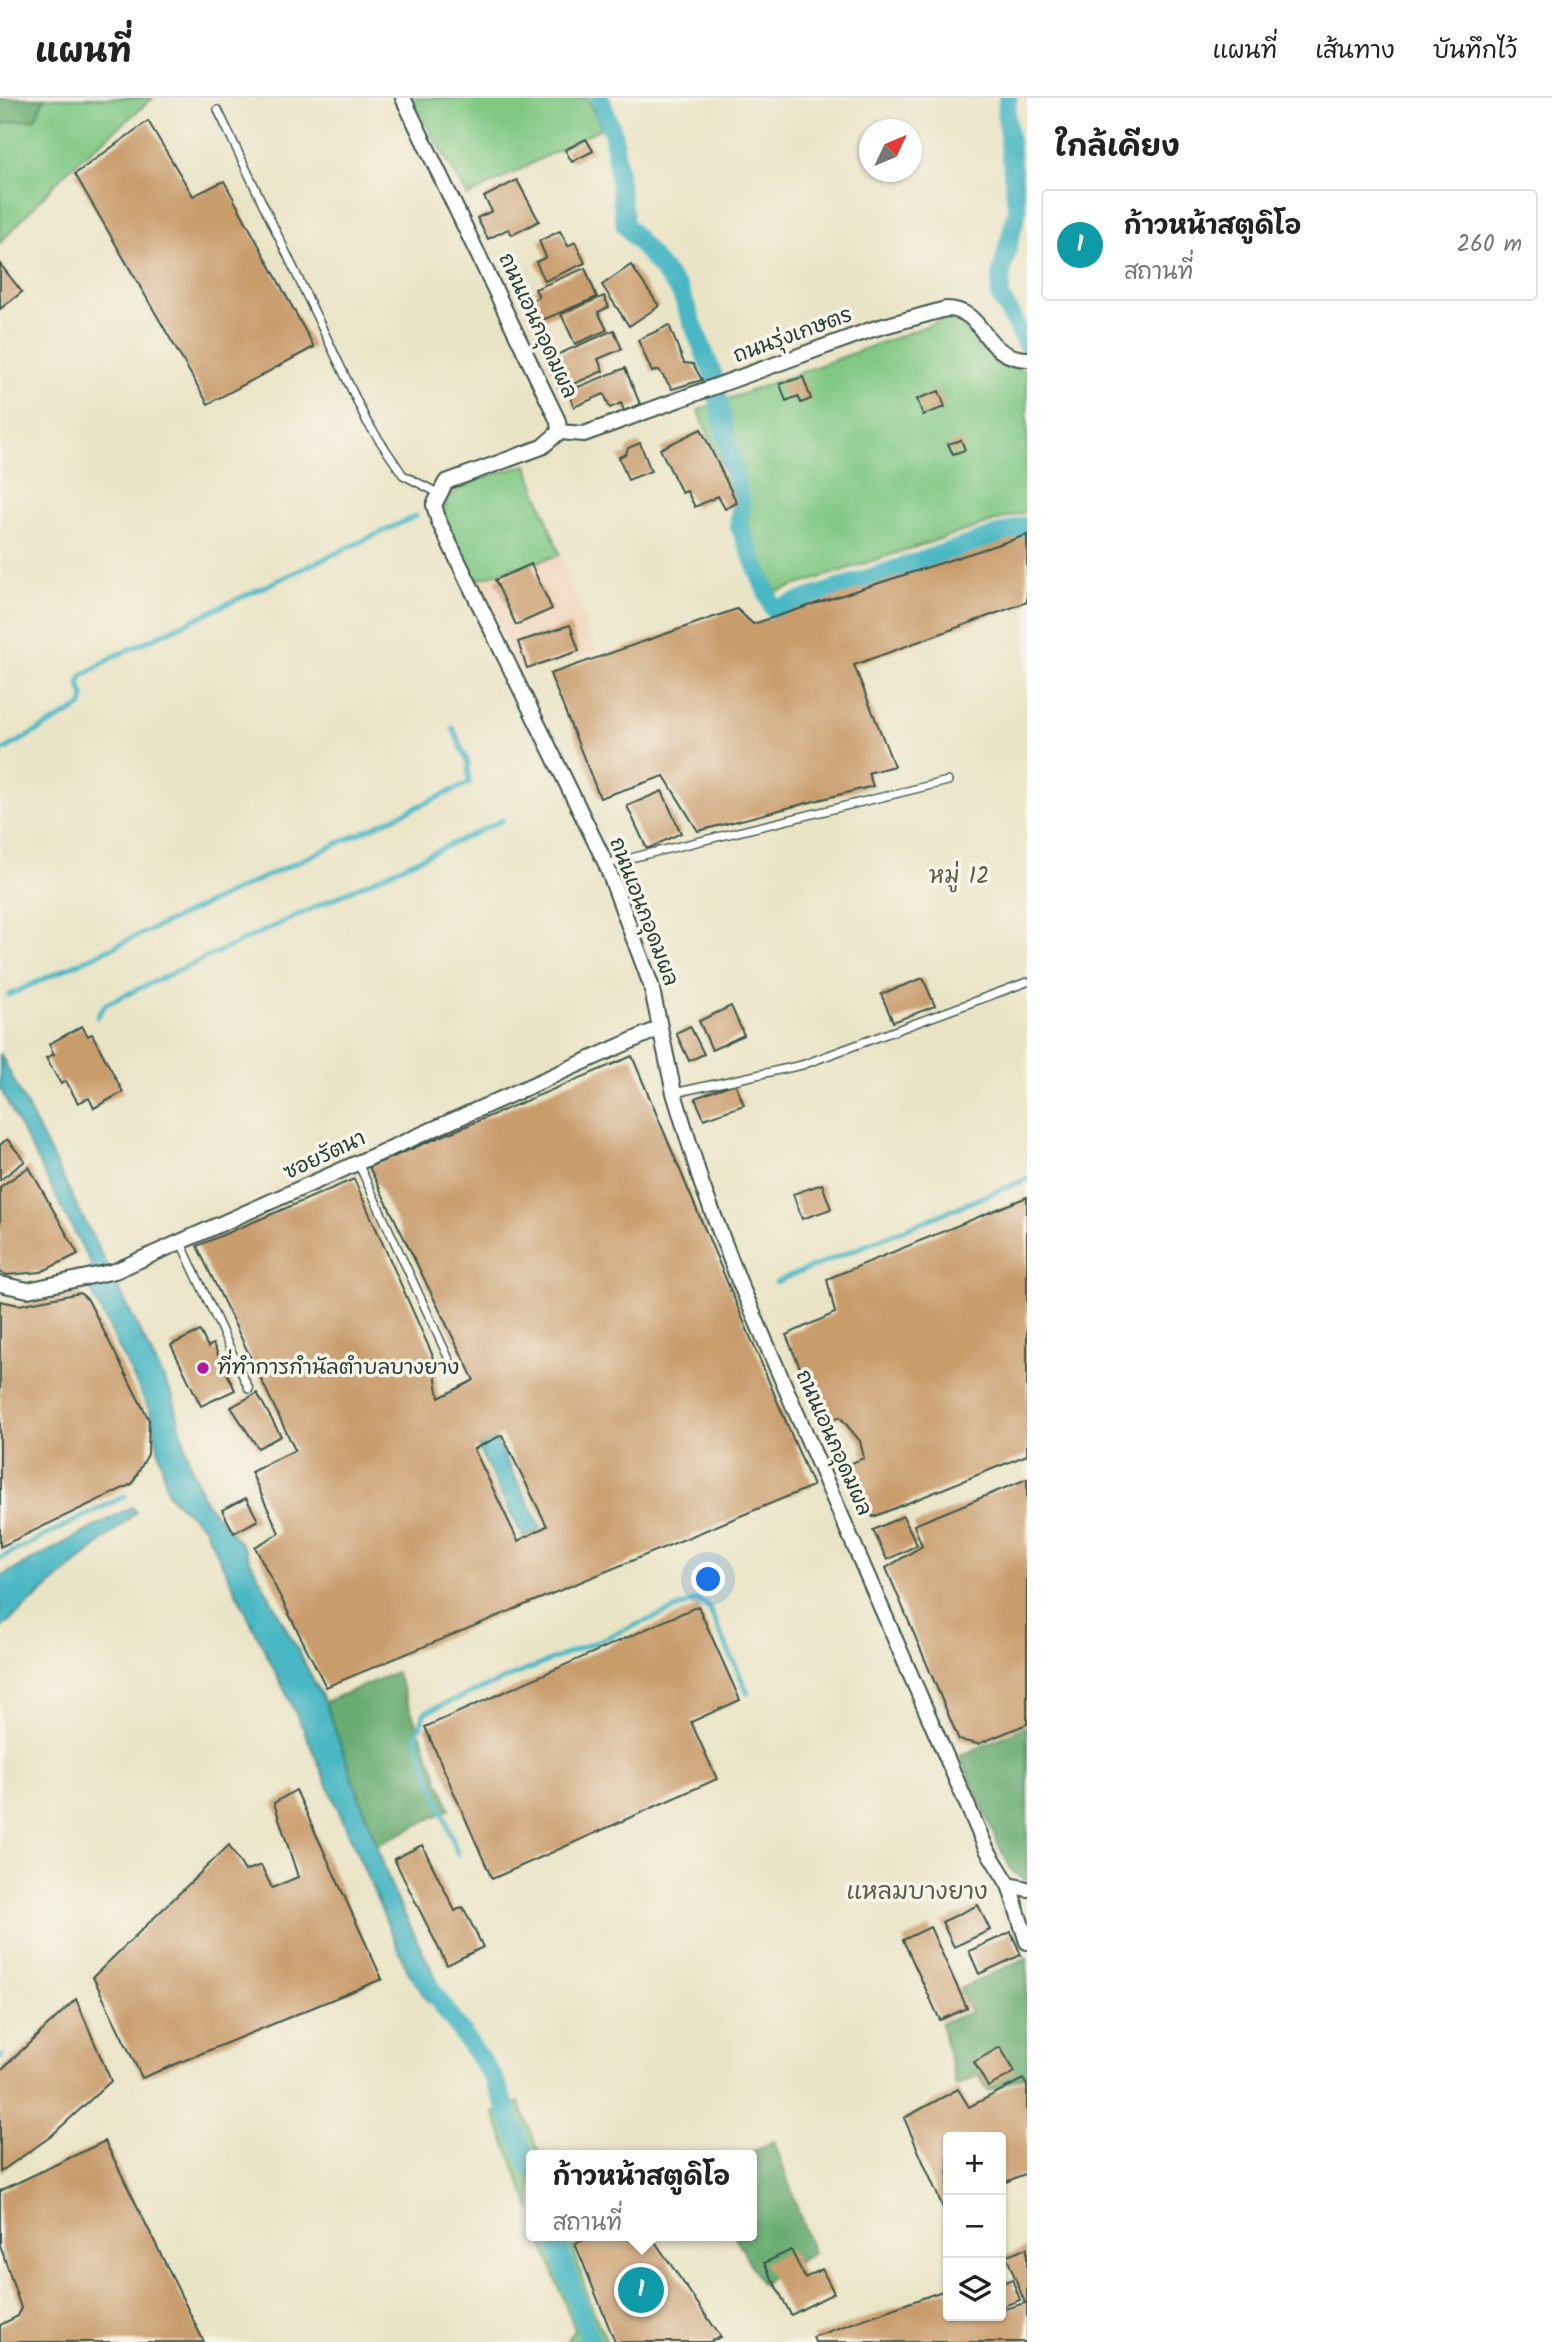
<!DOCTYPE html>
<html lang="th">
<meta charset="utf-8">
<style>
body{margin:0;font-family:Kalam,"Playpen Sans Thai",sans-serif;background:#f2f2f2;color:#222}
.controls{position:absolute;right:21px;bottom:21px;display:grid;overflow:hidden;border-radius:7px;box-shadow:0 2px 5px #0004}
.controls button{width:63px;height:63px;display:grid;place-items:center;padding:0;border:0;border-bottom:2px solid #e0e0e0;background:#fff;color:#222;font:35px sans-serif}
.compass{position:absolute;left:859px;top:21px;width:63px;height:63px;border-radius:50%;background:#fff;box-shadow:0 2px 5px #0004;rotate:46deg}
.you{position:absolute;left:709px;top:1482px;width:24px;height:24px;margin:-18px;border:5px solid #fff;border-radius:50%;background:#1a73e8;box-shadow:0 0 0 10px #1a73e833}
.badge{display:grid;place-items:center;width:46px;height:46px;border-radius:50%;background:#b5179e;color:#fff;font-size:23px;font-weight:700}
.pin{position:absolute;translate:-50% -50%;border:4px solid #fff;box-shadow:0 2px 7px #0006}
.popup{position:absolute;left:526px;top:2052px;width:231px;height:91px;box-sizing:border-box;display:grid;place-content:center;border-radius:7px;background:#fff;filter:drop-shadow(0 2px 5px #0005);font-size:23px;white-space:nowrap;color:#767676}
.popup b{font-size:26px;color:#222}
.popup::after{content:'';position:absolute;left:50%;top:100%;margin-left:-14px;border:14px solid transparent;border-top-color:#fff}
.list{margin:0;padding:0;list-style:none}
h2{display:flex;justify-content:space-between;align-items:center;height:91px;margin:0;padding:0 28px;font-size:30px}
h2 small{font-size:23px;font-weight:400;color:#767676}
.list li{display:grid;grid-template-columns:46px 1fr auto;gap:21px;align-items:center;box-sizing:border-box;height:112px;margin:0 14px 14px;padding:0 14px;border:2px solid #e0e0e0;border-radius:7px}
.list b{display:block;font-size:26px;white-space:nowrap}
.list p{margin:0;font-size:23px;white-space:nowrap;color:#767676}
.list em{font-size:23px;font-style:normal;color:#767676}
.icon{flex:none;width:38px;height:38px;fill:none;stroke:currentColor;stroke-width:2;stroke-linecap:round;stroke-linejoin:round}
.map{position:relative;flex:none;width:1027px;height:2244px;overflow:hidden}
header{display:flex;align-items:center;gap:42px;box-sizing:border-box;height:98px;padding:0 35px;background:#fff;border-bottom:2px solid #e0e0e0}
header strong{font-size:33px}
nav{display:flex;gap:38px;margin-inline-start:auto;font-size:24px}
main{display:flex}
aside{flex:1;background:#fff}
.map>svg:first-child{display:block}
</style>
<header>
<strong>แผนที่</strong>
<nav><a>แผนที่</a><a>เส้นทาง</a><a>บันทึกไว้</a></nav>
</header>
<main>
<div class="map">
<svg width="1027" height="2244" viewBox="0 0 1027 2244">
<rect width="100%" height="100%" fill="#f7f3e8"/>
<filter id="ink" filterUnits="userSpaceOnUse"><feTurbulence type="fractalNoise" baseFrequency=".0143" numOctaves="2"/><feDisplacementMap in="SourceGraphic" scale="14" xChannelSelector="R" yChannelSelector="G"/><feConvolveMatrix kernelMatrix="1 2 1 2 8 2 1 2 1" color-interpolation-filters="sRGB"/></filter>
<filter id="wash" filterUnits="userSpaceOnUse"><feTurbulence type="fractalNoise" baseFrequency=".00686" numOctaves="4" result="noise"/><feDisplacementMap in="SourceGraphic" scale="28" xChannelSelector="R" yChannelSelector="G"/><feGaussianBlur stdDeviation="1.57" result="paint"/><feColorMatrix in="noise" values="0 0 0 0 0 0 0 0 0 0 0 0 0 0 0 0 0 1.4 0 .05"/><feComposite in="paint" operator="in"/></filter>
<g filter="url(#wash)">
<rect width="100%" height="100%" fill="#eae4c6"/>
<path fill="#f1d5bd" d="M560 457 596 553 523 576 475 482Z"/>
<g fill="#7fc783" stroke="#4f825c" stroke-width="2">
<path d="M44 0H153L66 74 0 145V29L6 24 35 21Z"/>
<path d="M411 0H588L601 30 468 98Z"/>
<path d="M954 218C978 237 992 273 1027 272V413L776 494 698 312Z"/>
<path d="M527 367 560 457 475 482C467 466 446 434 444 417 440 385 504 374 527 367Z"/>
<path d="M519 2004 540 2057H531V2113L494 2015Z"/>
<path d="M540 2138H570L590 2207 607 2244H566L575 2232Z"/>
</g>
<g fill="#67ac71" stroke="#437452" stroke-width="2">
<path d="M0 0H44L35 21 6 24 0 29Z"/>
<path d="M396 1574 450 1711 377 1747 325 1604Z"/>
<path d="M1027 1628V1781L1026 1782 1013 1774 1001 1752 960 1658Z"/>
<path d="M1027 1859V1977L988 1993 979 1977 956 1988 941 1925 971 1914 960 1891Z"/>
<path d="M774 2043 813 2155 761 2186 735 2138H751V2057H746Z"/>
</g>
<g fill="#4ab8c4" stroke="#347a7c" stroke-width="2">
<path d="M0 955 173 1299 190 1367 205 1404 242 1447 325 1604 393 1793 443 1895 428 1904 408 1873 304 1632 204 1429 168 1397 151 1315 91 1193V1166L0 990Z"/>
<path d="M495 1341 542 1431 523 1439 478 1349Z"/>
<path d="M132 1409 136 1414 0 1531V1479Z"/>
</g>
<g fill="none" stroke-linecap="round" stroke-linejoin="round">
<g stroke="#4ab8c4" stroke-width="5">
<path d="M0 654 82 608 84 598 79 587 82 578 113 559 416 418"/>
<path d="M9 897 469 685 468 665 453 630"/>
<path d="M97 919 106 906 503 722"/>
<path d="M776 1184 1027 1081"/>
<path d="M0 1460 125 1398"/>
<path d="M458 1757 416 1640 425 1614 697 1502 708 1508 748 1595"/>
<path d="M0 1959 2 1958"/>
</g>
<g stroke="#4ab8c4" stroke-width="19">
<path d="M600 0 613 35 625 127 680 193 713 277 741 406 739 427 774 512 1027 427"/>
<path d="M1008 0 1006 15 1017 113 1002 172 1000 198 1027 247"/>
<path d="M422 1878 494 1981 531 2070"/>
<path d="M554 2138 591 2244"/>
</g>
</g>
<g id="blocks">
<g fill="#c99c6c" fill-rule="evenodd">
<path d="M148 23 193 98 224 83 314 249 208 306 75 76Z"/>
<path d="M586 41 593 53 572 64 565 52Z"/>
<path d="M517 82 539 123 512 137 508 131 488 141 477 120 492 113 484 99Z"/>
<path d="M560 133 568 148 575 144 585 165 545 183 536 164 546 159 539 143Z"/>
<path d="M0 166 22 194 0 211Z"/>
<path d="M631 167 659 208 629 228 602 187Z"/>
<path d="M585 170 597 199 533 226 524 206 539 199 535 191Z"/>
<path d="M604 198 609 209 598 214 607 232 575 246 561 216Z"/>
<path d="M669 227 684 265 693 266 702 282 672 291 659 272 652 274 638 242Z"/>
<path d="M614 232 622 251 598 261 603 273 560 292 547 261Z"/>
<path d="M625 270 640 306 624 313 621 305 610 310 604 296 574 309 568 293Z"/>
<path d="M803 279 811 301 801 305 798 298 786 303 780 286Z"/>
<path d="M939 293 945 309 923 317 917 301Z"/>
<path d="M701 331 737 405 725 411 718 398 695 409 687 393 682 395 660 351Z"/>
<path d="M961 342 965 352 953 356 948 346Z"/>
<path d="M640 345 651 373 628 382 619 359 626 356 628 350Z"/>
<path d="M1027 437V504L854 567 894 668 868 675 873 688 698 733 664 678 600 700 550 576 737 511 753 526Z"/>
<path d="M531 466 552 511 516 527 495 482Z"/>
<path d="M570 527 579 553 527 570 518 544Z"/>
<path d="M662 693 681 735 647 751 627 708Z"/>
<path d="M923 880 935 908 893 924 881 896Z"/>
<path d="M731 908 744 937 712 952 699 923Z"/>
<path d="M82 928 88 938 92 936 123 994 94 1010 89 1000 78 1005 66 983 61 986 46 960 54 956 49 946Z"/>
<path d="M690 928 704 956 689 963 676 935Z"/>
<path d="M632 958 813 1388 326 1589 255 1449 279 1435 251 1374 295 1352 197 1148 354 1081 432 1256 439 1300 474 1282 369 1069ZM502 1337 547 1428 518 1443 474 1351Z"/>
<path d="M735 985 744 1007 704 1021 695 1000Z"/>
<path d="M7 1041 25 1063 0 1082V1047Z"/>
<path d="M29 1069 78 1156 41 1174 6 1177 0 1174V1089Z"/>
<path d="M822 1086 831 1111 802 1121 793 1096Z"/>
<path d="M1027 1099V1357L873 1419 861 1405 844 1368 864 1360 860 1343 840 1319 823 1324 786 1237 835 1215 827 1181Z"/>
<path d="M80 1195 88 1202 149 1322 148 1356 132 1386 0 1449V1203L19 1207Z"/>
<path d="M200 1233 208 1249 213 1246 235 1292 201 1308 171 1247Z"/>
<path d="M257 1295 281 1338 258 1350 231 1309Z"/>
<path d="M1027 1381V1626L978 1646 959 1642 886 1470 922 1448 914 1427Z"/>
<path d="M246 1400 258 1422 234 1435 222 1412Z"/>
<path d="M903 1418 917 1447 887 1462 873 1432Z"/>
<path d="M698 1508 740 1602 691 1624 717 1681 492 1781 425 1629Z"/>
<path d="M296 1692 382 1881 142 1980 93 1879 229 1747 245 1773 261 1767 272 1790 298 1779 274 1705Z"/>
<path d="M422 1747 455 1813 463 1809 483 1849 447 1867 394 1761Z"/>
<path d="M978 1807 990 1832 954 1849 942 1824Z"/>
<path d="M930 1829 967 1910 940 1922 903 1842Z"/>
<path d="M1011 1834 1021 1857 979 1876 969 1853Z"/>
<path d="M76 1901 111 1983 50 2039 0 2074V1973Z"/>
<path d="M1000 1949 1015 1974 988 1989 974 1964Z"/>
<path d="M1023 1981 1027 1988V2075L1001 2086V2039H948V2110L944 2112 904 2020 958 1991 969 2009Z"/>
<path d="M105 2043 204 2244H0V2227L18 2218 21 2210 0 2147V2093Z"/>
<path d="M596 2138H648L653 2141 721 2239 709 2244H615L575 2145Z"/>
<path d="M1027 2150V2244H815L813 2239 948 2191V2218H1001V2212L1025 2205 1006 2157Z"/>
<path d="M791 2152 805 2180 822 2171 834 2195 791 2217 764 2165Z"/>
<path d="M1001 2179 1003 2185 1012 2181 1020 2202 1001 2209Z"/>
</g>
</g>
</g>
<g filter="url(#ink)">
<use href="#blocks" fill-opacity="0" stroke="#3d564a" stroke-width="2"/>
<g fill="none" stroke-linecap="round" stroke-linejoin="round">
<defs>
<g id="lane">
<path d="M218 12 367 324 403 377 438 395"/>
<path d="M606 766 948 683"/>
<path d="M674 995 802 967 1027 884"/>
<path d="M358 1065 454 1272"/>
<path d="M181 1145 249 1291"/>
</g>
<g id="street">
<path d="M403 0 558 323 559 334 542 349 446 384 434 407 439 424 606 766 651 887 674 995 702 1087 739 1183 986 1750 1009 1787 1027 1791"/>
<path d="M559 334 584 336 873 231 946 211C987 211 980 259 1027 261"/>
<path d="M0 1186 28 1192 115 1173 660 930"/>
<path d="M1009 1787 1027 1844"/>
</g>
</defs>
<use href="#lane" stroke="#3d564a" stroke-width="10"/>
<use href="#street" stroke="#3d564a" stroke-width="18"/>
<use href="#lane" stroke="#fff" stroke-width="7"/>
<use href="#street" stroke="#fff" stroke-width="14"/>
</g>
</g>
<circle fill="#b5179e" stroke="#f7f3e8" stroke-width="2.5" cx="203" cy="1270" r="7"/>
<g text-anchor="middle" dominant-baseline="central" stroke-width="7" stroke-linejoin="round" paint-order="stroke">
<g font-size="21" fill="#1f3d34" stroke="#f7f3e8">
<text transform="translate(537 228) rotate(65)">ถนนเอนกอุดมผล</text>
<text transform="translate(793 238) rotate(-20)">ถนนรุ่งเกษตร</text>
<text transform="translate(643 814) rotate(69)">ถนนเอนกอุดมผล</text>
<text transform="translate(325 1058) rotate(-25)">ซอยรัตนา</text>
<text transform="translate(833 1345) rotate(66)">ถนนเอนกอุดมผล</text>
</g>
<g font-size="21" fill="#1f3d34" stroke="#f7f3e8" text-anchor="start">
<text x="217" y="1270">ที่ทำการกำนัลตำบลบางยาง</text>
</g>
<g font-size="23" fill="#5a5e48" stroke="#f7f3e8">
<text x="959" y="779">หมู่ 12</text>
</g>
<g font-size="24" fill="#5a5e48" stroke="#f7f3e8">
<text x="917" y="1794">แหลมบางยาง</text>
</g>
</g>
</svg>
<div class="controls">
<button>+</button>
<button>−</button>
<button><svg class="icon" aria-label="layers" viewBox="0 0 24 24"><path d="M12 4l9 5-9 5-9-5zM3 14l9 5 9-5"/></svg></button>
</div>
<svg class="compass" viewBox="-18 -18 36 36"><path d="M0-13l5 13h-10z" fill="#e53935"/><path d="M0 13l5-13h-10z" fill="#767676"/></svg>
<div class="you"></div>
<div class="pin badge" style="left:641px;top:2192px;background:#0f9aa8">1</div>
<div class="popup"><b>ก้าวหน้าสตูดิโอ</b>สถานที่</div>
</div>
<aside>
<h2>ใกล้เคียง<small></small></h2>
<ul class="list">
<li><span class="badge" style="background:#0f9aa8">1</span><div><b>ก้าวหน้าสตูดิโอ</b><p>สถานที่</p></div><em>260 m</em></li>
</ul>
</aside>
</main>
